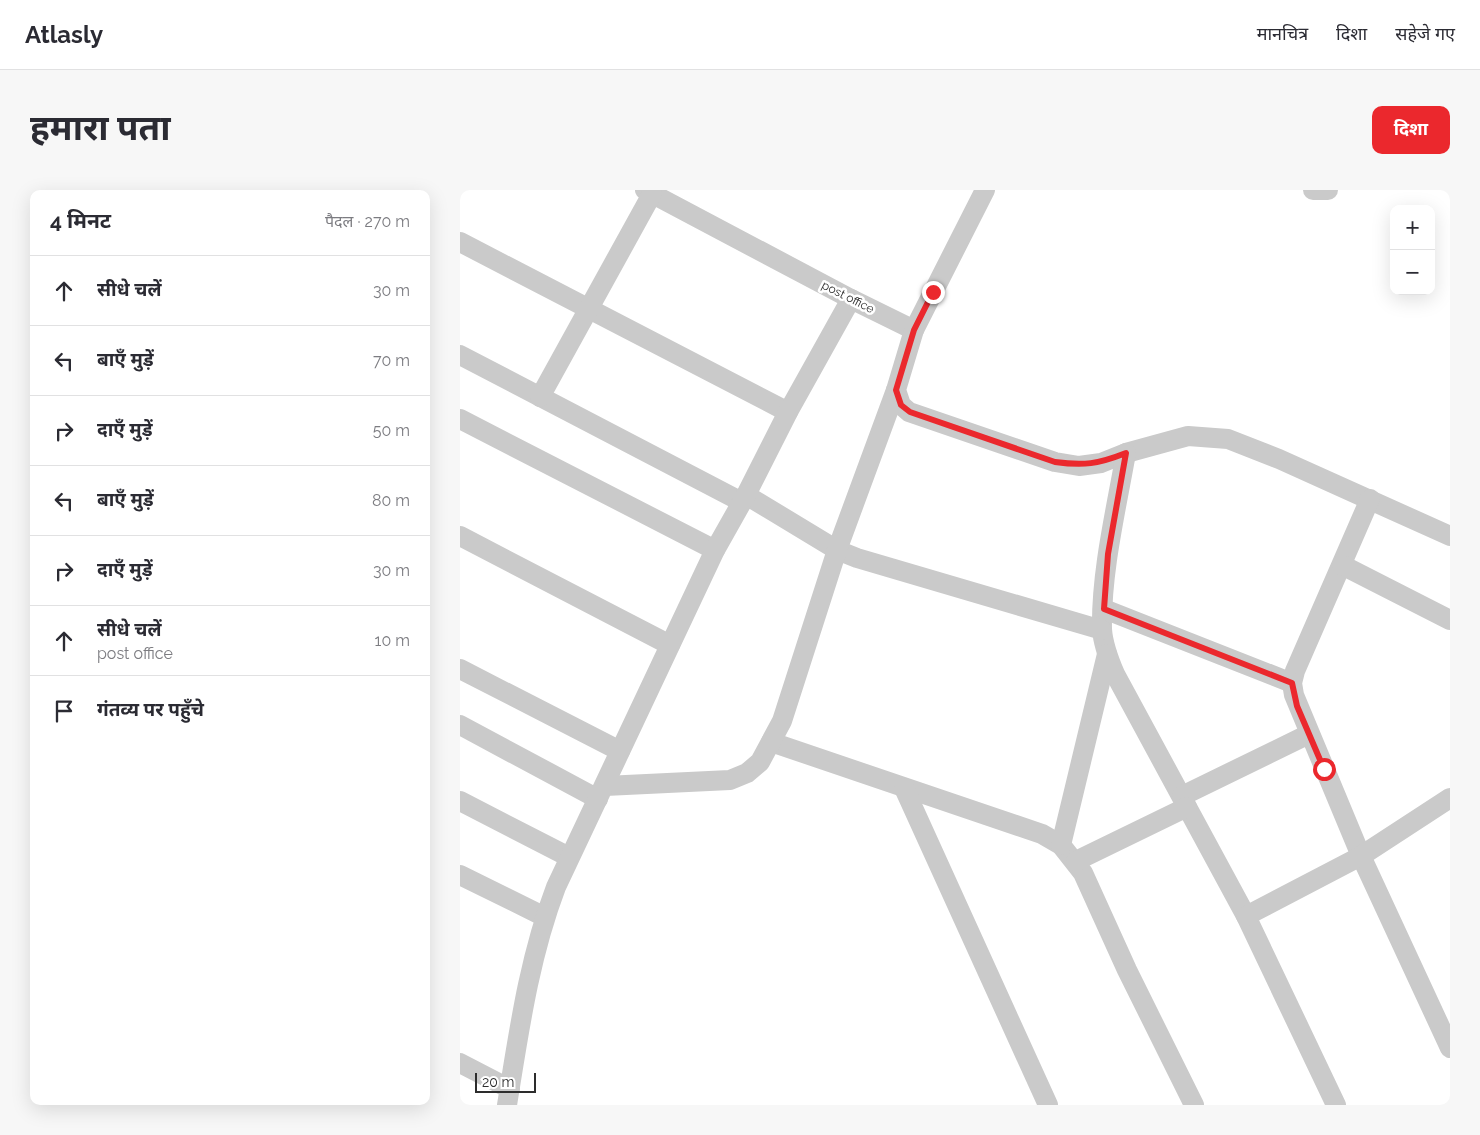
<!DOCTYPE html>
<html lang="hi">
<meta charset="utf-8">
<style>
body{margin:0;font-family:Raleway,"Noto Sans Devanagari",sans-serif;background:#f7f7f7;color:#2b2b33}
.controls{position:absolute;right:15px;top:15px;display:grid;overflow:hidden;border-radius:10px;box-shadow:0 5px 20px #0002}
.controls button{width:45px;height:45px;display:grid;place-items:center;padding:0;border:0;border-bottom:1px solid #e1e1e2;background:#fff;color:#2b2b33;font:25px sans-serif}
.scale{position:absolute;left:15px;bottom:12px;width:61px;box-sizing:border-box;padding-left:5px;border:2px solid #2d2d2d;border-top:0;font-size:14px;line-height:18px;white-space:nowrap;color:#2d2d2d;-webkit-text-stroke:4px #fff;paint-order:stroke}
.stop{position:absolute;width:15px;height:15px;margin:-11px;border:4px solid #eb282d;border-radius:50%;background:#fff}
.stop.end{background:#eb282d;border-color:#fff;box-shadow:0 1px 5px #0008}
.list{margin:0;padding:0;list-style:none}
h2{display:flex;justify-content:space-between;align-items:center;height:65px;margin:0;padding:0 20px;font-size:21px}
h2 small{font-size:16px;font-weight:400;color:#7c7c81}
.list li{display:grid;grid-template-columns:32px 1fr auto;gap:15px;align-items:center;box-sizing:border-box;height:70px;padding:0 20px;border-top:1px solid #e1e1e2}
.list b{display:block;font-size:19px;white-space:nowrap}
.list p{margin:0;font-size:16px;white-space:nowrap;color:#7c7c81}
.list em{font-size:16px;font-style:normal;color:#7c7c81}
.icon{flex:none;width:28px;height:28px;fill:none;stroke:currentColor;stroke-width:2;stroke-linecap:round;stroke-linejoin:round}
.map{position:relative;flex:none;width:990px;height:915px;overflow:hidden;border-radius:10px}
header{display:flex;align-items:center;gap:30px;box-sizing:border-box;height:70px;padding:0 25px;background:#fff;border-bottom:1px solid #e1e1e2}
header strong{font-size:24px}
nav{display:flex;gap:28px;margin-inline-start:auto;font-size:18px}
.intro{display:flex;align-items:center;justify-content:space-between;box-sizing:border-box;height:120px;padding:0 30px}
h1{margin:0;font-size:35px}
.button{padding:12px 22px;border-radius:10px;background:#eb282d;color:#fff;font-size:18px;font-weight:700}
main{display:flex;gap:30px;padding:0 30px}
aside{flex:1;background:#fff;border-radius:10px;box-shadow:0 5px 20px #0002}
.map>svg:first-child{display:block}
</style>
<header>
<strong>Atlasly</strong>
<nav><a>मानचित्र</a><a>दिशा</a><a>सहेजे गए</a></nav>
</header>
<div class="intro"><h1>हमारा पता</h1><a class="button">दिशा</a></div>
<main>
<aside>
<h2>4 मिनट<small>पैदल · 270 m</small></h2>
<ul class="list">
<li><svg class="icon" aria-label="ahead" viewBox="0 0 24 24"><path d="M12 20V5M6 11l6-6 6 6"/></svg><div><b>सीधे चलें</b></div><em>30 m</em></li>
<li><svg class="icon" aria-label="left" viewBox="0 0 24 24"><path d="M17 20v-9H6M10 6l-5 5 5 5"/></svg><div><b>बाएँ मुड़ें</b></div><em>70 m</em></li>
<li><svg class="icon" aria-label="right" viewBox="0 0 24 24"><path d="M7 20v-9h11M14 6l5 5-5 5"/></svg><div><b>दाएँ मुड़ें</b></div><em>50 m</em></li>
<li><svg class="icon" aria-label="left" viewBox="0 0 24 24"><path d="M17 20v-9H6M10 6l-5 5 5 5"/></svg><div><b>बाएँ मुड़ें</b></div><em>80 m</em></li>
<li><svg class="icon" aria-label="right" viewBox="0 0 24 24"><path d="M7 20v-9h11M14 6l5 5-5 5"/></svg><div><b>दाएँ मुड़ें</b></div><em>30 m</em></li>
<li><svg class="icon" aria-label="ahead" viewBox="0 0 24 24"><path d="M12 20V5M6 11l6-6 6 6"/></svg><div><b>सीधे चलें</b><p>post office</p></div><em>10 m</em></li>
<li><svg class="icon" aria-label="arrive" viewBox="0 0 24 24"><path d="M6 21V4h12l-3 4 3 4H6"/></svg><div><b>गंतव्य पर पहुँचे</b></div></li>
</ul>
</aside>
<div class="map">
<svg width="990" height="915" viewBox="0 0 990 915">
<rect width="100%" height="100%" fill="#fff"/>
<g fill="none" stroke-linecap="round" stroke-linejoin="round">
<g stroke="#cacaca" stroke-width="20">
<path d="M185 0 391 109 454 140 525 0"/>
<path d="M853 0H868"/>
<path d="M0 52 328 222"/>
<path d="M454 140 436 200 441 215 449 222 595 272 619 276 641 273 666 263 728 246 768 249 819 269 990 346"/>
<path d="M0 165 282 312"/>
<path d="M80 207 192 4"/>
<path d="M0 229 255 360"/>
<path d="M666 263C656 320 641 382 642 439 643 455 649 470 655 484L786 726 876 915"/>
<path d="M286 305 377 360 397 368 642 440"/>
<path d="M910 309 835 481 832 493 834 505 901 666 990 858"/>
<path d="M0 346 210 455"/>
<path d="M882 375 990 430"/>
<path d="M644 419 832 493"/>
<path d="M0 479 160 561"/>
<path d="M0 535 138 609"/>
<path d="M311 552 582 644 601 655 623 683 667 780 734 915"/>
<path d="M145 596 270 590 287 583 300 572 322 531 377 360 436 200"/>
<path d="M444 598 588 915"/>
<path d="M722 606 849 544"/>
<path d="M0 611 109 667"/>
<path d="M601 655 647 464"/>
<path d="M616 671 727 617"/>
<path d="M0 685 85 727"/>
<path d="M786 726 901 666 990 608"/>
<path d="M0 873 50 899"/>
<path d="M47 915C59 841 69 768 96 697L255 360 286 305 328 222 391 109"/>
</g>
</g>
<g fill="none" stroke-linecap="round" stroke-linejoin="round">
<path stroke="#eb282d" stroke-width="6" d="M473 102 454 140 436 200 441 215 450 222 595 272C624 276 638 274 666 263L648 364 644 419 832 493 837 516 864 579"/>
</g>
<g text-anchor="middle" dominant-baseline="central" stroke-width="5" stroke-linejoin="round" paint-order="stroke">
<g font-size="12" fill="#2d2d2d" stroke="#fff">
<text transform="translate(388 107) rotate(27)">post office</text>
</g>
</g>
</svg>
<div class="controls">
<button>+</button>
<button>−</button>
</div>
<div class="scale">20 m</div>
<div class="stop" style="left:864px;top:579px"></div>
<div class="stop end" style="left:473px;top:102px"></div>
</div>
</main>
